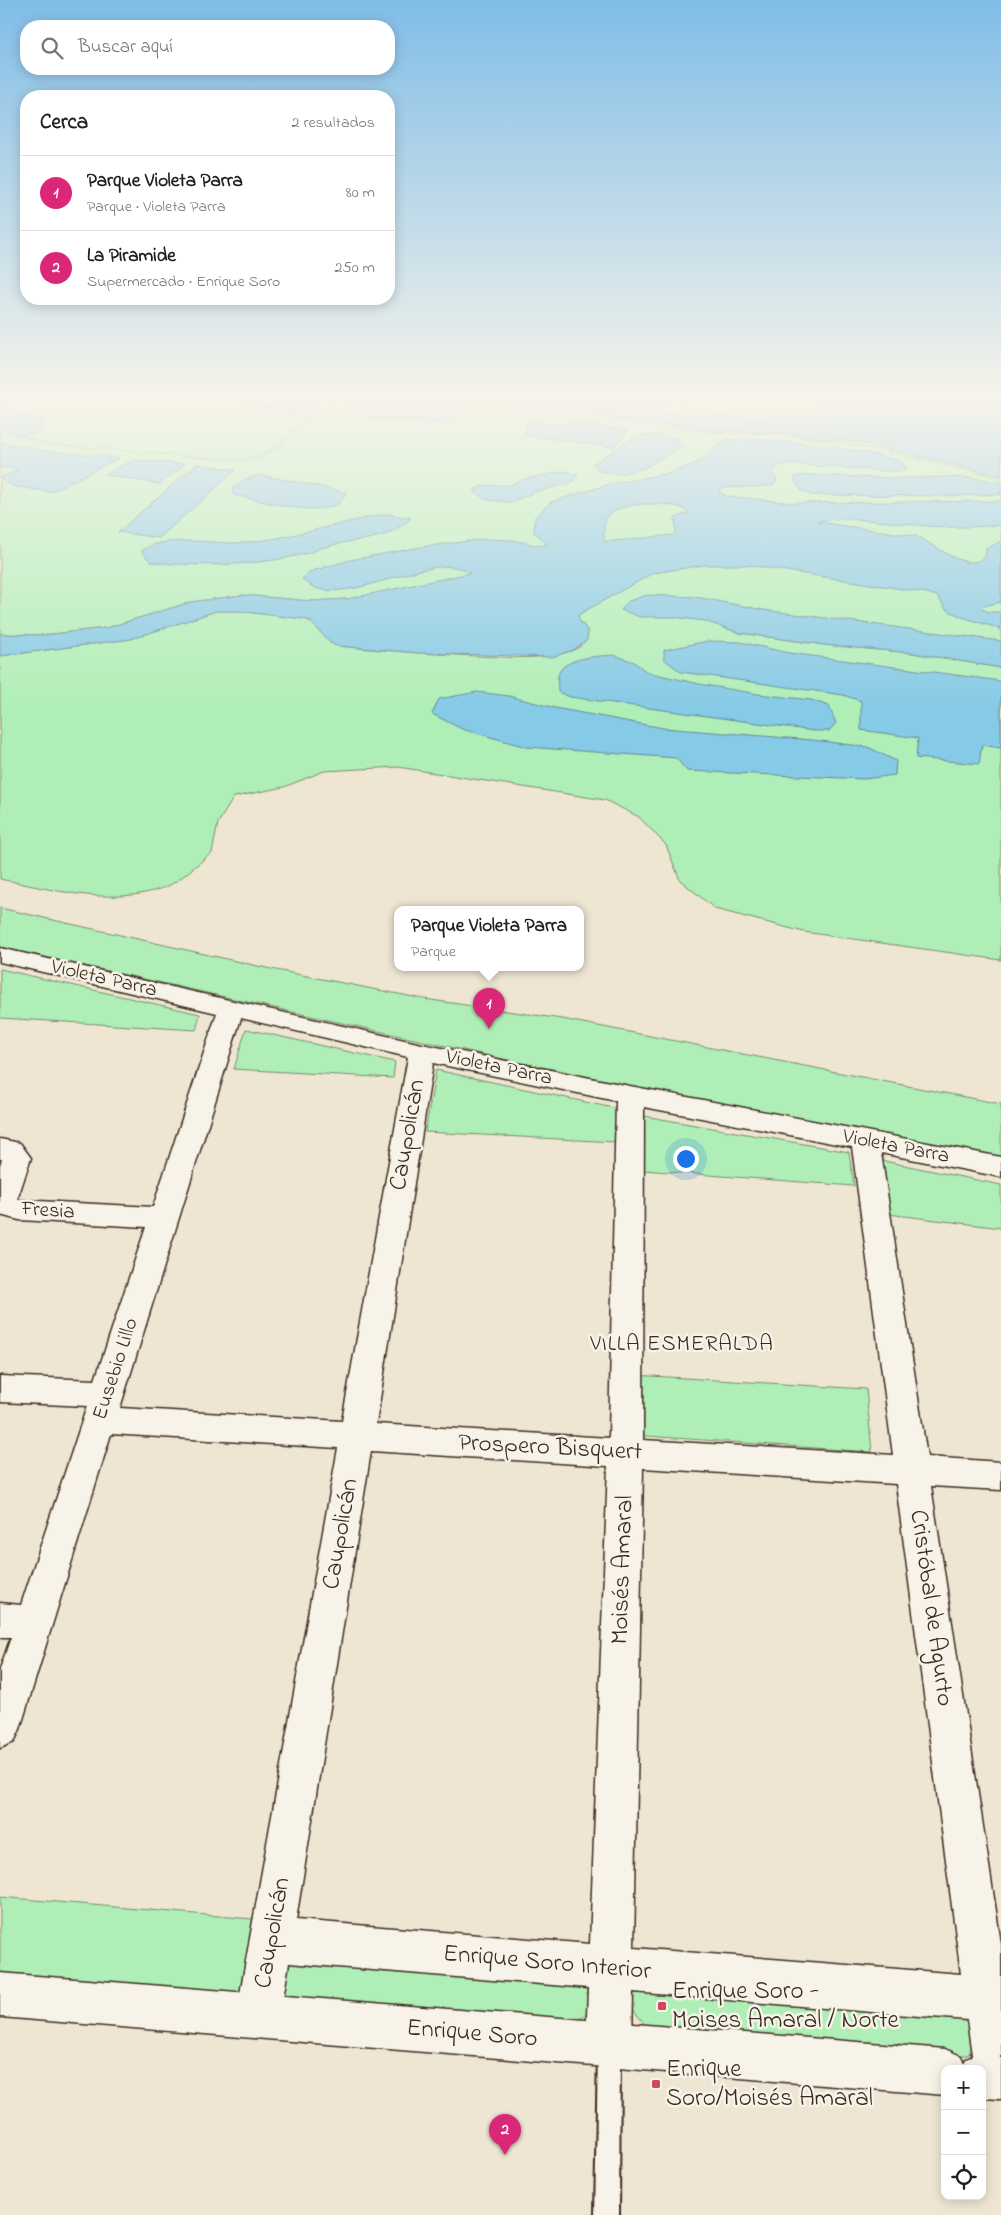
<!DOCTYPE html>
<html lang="es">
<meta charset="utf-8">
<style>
body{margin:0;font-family:"Indie Flower",sans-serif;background:#f6f6f6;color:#202124}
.controls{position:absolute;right:15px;bottom:15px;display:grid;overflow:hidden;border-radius:10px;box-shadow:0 2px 12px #0003}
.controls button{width:45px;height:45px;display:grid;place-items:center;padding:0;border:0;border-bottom:1px solid #e0e0e0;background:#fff;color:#202124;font:25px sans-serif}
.you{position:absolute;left:685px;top:1158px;width:18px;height:18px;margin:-12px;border:4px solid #fff;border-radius:50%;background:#1a73e8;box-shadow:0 0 0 8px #1a73e833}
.badge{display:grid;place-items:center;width:32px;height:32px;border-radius:50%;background:#db2777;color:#fff;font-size:16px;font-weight:700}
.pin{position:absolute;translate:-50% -41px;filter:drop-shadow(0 1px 2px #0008)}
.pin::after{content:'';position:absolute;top:26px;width:18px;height:15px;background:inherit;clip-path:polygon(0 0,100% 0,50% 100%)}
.popup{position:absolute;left:394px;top:906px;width:190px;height:65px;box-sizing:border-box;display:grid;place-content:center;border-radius:10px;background:#fff;filter:drop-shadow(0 1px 4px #0005);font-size:16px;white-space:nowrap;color:#757577}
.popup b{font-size:19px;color:#202124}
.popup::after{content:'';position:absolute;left:50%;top:100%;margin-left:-10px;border:10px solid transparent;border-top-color:#fff}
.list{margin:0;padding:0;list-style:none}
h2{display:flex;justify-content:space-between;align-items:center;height:65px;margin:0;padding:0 20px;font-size:21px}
h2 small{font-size:16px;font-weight:400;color:#757577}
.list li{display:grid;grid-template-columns:32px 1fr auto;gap:15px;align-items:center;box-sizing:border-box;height:75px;padding:0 20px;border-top:1px solid #e0e0e0}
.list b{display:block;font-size:19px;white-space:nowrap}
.list p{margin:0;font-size:16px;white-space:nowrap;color:#757577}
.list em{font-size:16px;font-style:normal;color:#757577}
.icon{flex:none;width:28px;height:28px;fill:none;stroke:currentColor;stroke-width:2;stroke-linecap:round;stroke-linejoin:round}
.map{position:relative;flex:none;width:1001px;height:2215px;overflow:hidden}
.search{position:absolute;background:#fff;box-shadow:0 2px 12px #0003;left:20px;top:20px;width:375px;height:55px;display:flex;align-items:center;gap:12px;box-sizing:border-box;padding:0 18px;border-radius:20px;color:#757577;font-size:19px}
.panel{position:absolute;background:#fff;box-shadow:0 2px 12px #0003;left:20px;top:90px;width:375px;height:215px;border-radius:20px}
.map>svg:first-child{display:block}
</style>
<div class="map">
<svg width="1001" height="2215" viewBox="0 0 1001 2215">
<rect width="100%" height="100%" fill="#eee6d3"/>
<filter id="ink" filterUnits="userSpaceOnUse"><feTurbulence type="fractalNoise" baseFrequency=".02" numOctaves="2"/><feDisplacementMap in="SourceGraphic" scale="10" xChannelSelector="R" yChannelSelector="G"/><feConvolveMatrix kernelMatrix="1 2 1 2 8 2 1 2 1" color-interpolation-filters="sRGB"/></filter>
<g filter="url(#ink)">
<g fill="#afefb7" stroke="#758c6a">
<path d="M0 401H1001V663L722 627 740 633 825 645 913 653 1001 668V960L804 932 715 909 680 880 666 845 639 817 605 800 398 767 324 771 284 787 234 797 218 823 212 853C199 862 180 881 166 887 112 907 54 890 0 879V656L131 639 216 611H237L304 619C322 625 324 644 347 647 389 651 431 654 473 656 505 657 552 662 580 647L585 627 577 618 578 615 586 609 347 599 311 601 243 595 191 602 106 628 43 635 0 634Z"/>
<path d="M0 908 271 969 424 999 562 1019 1001 1104V1158L567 1073 0 947Z"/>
<path d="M0 969 200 1014 196 1030 0 1018Z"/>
<path d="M246 1029 395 1062 393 1078 234 1069Z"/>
<path d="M436 1070 618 1109 616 1142 425 1132Z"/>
<path d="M644 1116 849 1152 854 1186 643 1170Z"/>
<path d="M879 1160 1001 1185V1228L888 1214Z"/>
<path d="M634 1375 866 1389 872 1452 632 1435Z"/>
<path d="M0 1897 264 1920 254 1984 238 1996 0 1976Z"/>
<path d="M297 1953 592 1986C590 2006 593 2016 571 2020L291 1998 282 1995 279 1966Z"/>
<path d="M634 1985 963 2011 979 2036 968 2055H961L660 2032 647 2027 630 2006Z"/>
</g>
<g fill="#85cae6" stroke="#678a96" fill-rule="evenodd">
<path d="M0 401H3L16 414 39 420 46 427C27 439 20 435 0 427Z"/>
<path d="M236 401H304L320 403 301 417Z"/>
<path d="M354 401H416L465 407 447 423C422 421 361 424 346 405Z"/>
<path d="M485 401H667L660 406 666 413C719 416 772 422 824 413L822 401H1001V476L858 442 779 433 714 431Z"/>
<path d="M527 421 564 425 569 421 628 430 614 447 524 435Z"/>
<path d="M649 435 676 438 683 445 644 468 619 474 599 471 593 464 633 438Z"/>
<path d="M744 439C797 441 849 447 901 461L907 468 902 471H887L791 464 776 466 773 473 777 481 772 486 722 488 718 491 726 496 794 503 1001 501V525C982 526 962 528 943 527 910 526 847 514 817 522L916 536C934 543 966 574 985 557L986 549 1001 541V602L984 606 981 609 990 612H1001V629L959 616 946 609 937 596 927 593 748 565H704L653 573 578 615 580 622 588 631 587 640 573 650 552 657 418 653 337 646 330 643 310 621 304 619 237 611H216L131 639 0 656V634L43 635 106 628 191 602 243 595 311 601 347 599 470 573C437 549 363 600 319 589 313 588 307 583 302 579L312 571 350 560 421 547 486 539 513 540 539 546 548 544 534 532 535 517 551 502 610 484 671 473 701 461 713 448 725 440ZM643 504C656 504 680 503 689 513L675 518 676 532 673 535 605 542C599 511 617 507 643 504Z"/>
<path d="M0 442 39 450 119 458 51 492 12 486 0 478 20 470 0 467Z"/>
<path d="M133 460 185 464 160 484 105 475Z"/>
<path d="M197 464 236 470 159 538 118 532Z"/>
<path d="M566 471 578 475 571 483 535 492 510 502 486 500 474 491 481 486 510 485 524 479Z"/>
<path d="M260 475 327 488 346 493C344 496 341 501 339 503 315 518 261 500 234 495L232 489 246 479Z"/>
<path d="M810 475C840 476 869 478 898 478 934 478 966 474 1001 483V494L958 496 812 495 802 491 795 482 796 476Z"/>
<path d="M388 514 411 518C384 543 361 537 329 546 322 547 315 551 308 553 259 566 201 567 151 562L141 551C162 535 208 543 234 543 287 541 337 522 388 514Z"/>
<path d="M647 595 696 597 764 610 1001 641V668L913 653 825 645 740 633 704 621 673 617H640L621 610 629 601Z"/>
<path d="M708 641 740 642 789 653 1001 681V748L982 745 979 764 916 758 918 738 861 730V701L843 695 681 672 664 659V650Z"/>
<path d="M614 655 634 662 647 672 699 684 758 694 811 700 829 706 836 723 829 731H814L570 697 558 692C558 687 557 681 558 676 561 657 599 656 614 655Z"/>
<path d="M477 692 509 696 555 708 663 728 813 740 868 747 896 761 895 775 864 779 687 771 676 758 526 747 462 729 432 714 439 699Z"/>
</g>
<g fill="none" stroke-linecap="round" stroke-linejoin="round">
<defs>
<path id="lane" d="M609 2040 617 2043 620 2051 619 2215H595L598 2051 601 2043Z"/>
<path id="street" d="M0 948 422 1044 630 1086 1001 1157V1177L881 1153 927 1457 1001 1462V1490L931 1486 1001 1944V2098L998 2099 982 2093V2069H974L967 2020 633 1992 632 2045 625 2061 609 2068 593 2061 586 2045 588 1988 289 1963 280 2016 274 2032 258 2038 242 2032 236 2016 338 1448 111 1434 20 1729 14 1742 0 1748V1669L11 1637H0V1603L21 1605 87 1406 0 1402V1376L95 1380 146 1227 19 1220 0 1215V1165L2 1159H0V1139L20 1143 31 1158 18 1197 19 1200 153 1207 217 1013 0 962ZM241 1018 408 1057 342 1421 120 1408ZM433 1063 616 1101 609 1438 376 1424ZM644 1107 852 1147 893 1455 643 1440ZM371 1451 608 1466 590 1944 296 1920ZM643 1468 896 1484 961 1974 634 1948Z"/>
<path id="secondary" d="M0 1973 945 2049 961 2056 964 2063 966 2059 982 2052 1001 2053V2099L982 2098V2069H945V2095L0 2017Z"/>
</defs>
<use href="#lane" stroke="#3b2a1e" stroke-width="4"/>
<use href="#street" stroke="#3b2a1e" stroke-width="3"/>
<use href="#secondary" stroke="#3b2a1e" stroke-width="3"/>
<g stroke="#3b2a1e" stroke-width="2" stroke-dasharray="0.5 2" stroke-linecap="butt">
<path d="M464 401 714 433 782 435 841 442 1001 478"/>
<path d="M0 430 48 444 234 460 259 458 279 446 298 426 337 401"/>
</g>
<use href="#lane" fill="#f7f3e8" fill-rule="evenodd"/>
<use href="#street" fill="#f7f3e8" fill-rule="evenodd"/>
<use href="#secondary" fill="#f7f3e8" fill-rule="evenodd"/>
</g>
</g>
<linearGradient id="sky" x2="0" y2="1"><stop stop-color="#80bde7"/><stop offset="0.56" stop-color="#f7f4eb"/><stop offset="1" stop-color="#f7f4eb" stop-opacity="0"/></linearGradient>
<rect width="1001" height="711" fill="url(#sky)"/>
<g fill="#d1495b" stroke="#f7f3e8" stroke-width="2">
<rect x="657" y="2001" width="10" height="10" rx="2.5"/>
<rect x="651" y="2079" width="10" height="10" rx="2.5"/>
</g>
<g text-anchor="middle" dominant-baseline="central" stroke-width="5" stroke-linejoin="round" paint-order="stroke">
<g font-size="21" fill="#3b2a1e" stroke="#f7f3e8">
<text transform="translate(104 979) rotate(13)">Violeta Parra</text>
<text transform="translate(499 1068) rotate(12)">Violeta Parra</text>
<text transform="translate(896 1147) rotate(11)">Violeta Parra</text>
<text transform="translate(48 1211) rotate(4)">Fresia</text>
<text transform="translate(116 1369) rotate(-72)">Eusebio Lillo</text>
</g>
<g font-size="22" letter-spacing="1" fill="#3b2a1e" stroke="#f7f3e8">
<text x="682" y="1345">VILLA ESMERALDA</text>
</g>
<g font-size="25" fill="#3b2a1e" stroke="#f7f3e8">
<text transform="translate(408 1135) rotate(-80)">Caupolicán</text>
<text transform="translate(550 1448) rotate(3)">Prospero Bisquert</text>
<text transform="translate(341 1534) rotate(-80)">Caupolicán</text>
<text transform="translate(623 1570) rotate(-88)">Moisés Amaral</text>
<text transform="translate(931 1608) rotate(82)">Cristóbal de Agurto</text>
<text transform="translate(273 1933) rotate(-80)">Caupolicán</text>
<text transform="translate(547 1963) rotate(5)">Enrique Soro Interior</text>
<text transform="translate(472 2034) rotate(5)">Enrique Soro</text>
</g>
<g font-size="25" fill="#3b2a1e" stroke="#f7f3e8" text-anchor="start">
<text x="672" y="1992">Enrique Soro -<tspan x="672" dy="29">Moises Amaral / Norte</tspan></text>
<text x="666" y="2070">Enrique<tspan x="666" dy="29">Soro/Moisés Amaral</tspan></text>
</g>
</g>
</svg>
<div class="controls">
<button>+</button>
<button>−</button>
<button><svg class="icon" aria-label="locate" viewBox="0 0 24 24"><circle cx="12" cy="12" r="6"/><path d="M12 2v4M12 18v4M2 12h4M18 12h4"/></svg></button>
</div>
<div class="you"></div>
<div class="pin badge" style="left:489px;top:1029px">1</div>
<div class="popup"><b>Parque Violeta Parra</b>Parque</div>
<div class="pin badge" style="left:505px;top:2155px">2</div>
<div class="search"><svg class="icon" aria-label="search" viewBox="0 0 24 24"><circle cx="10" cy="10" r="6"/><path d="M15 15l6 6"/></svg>Buscar aquí</div>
<section class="panel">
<h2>Cerca<small>2 resultados</small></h2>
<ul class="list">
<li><span class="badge">1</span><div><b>Parque Violeta Parra</b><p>Parque · Violeta Parra</p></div><em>80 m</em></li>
<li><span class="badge">2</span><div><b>La Piramide</b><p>Supermercado · Enrique Soro</p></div><em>250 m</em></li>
</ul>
</section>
</div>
